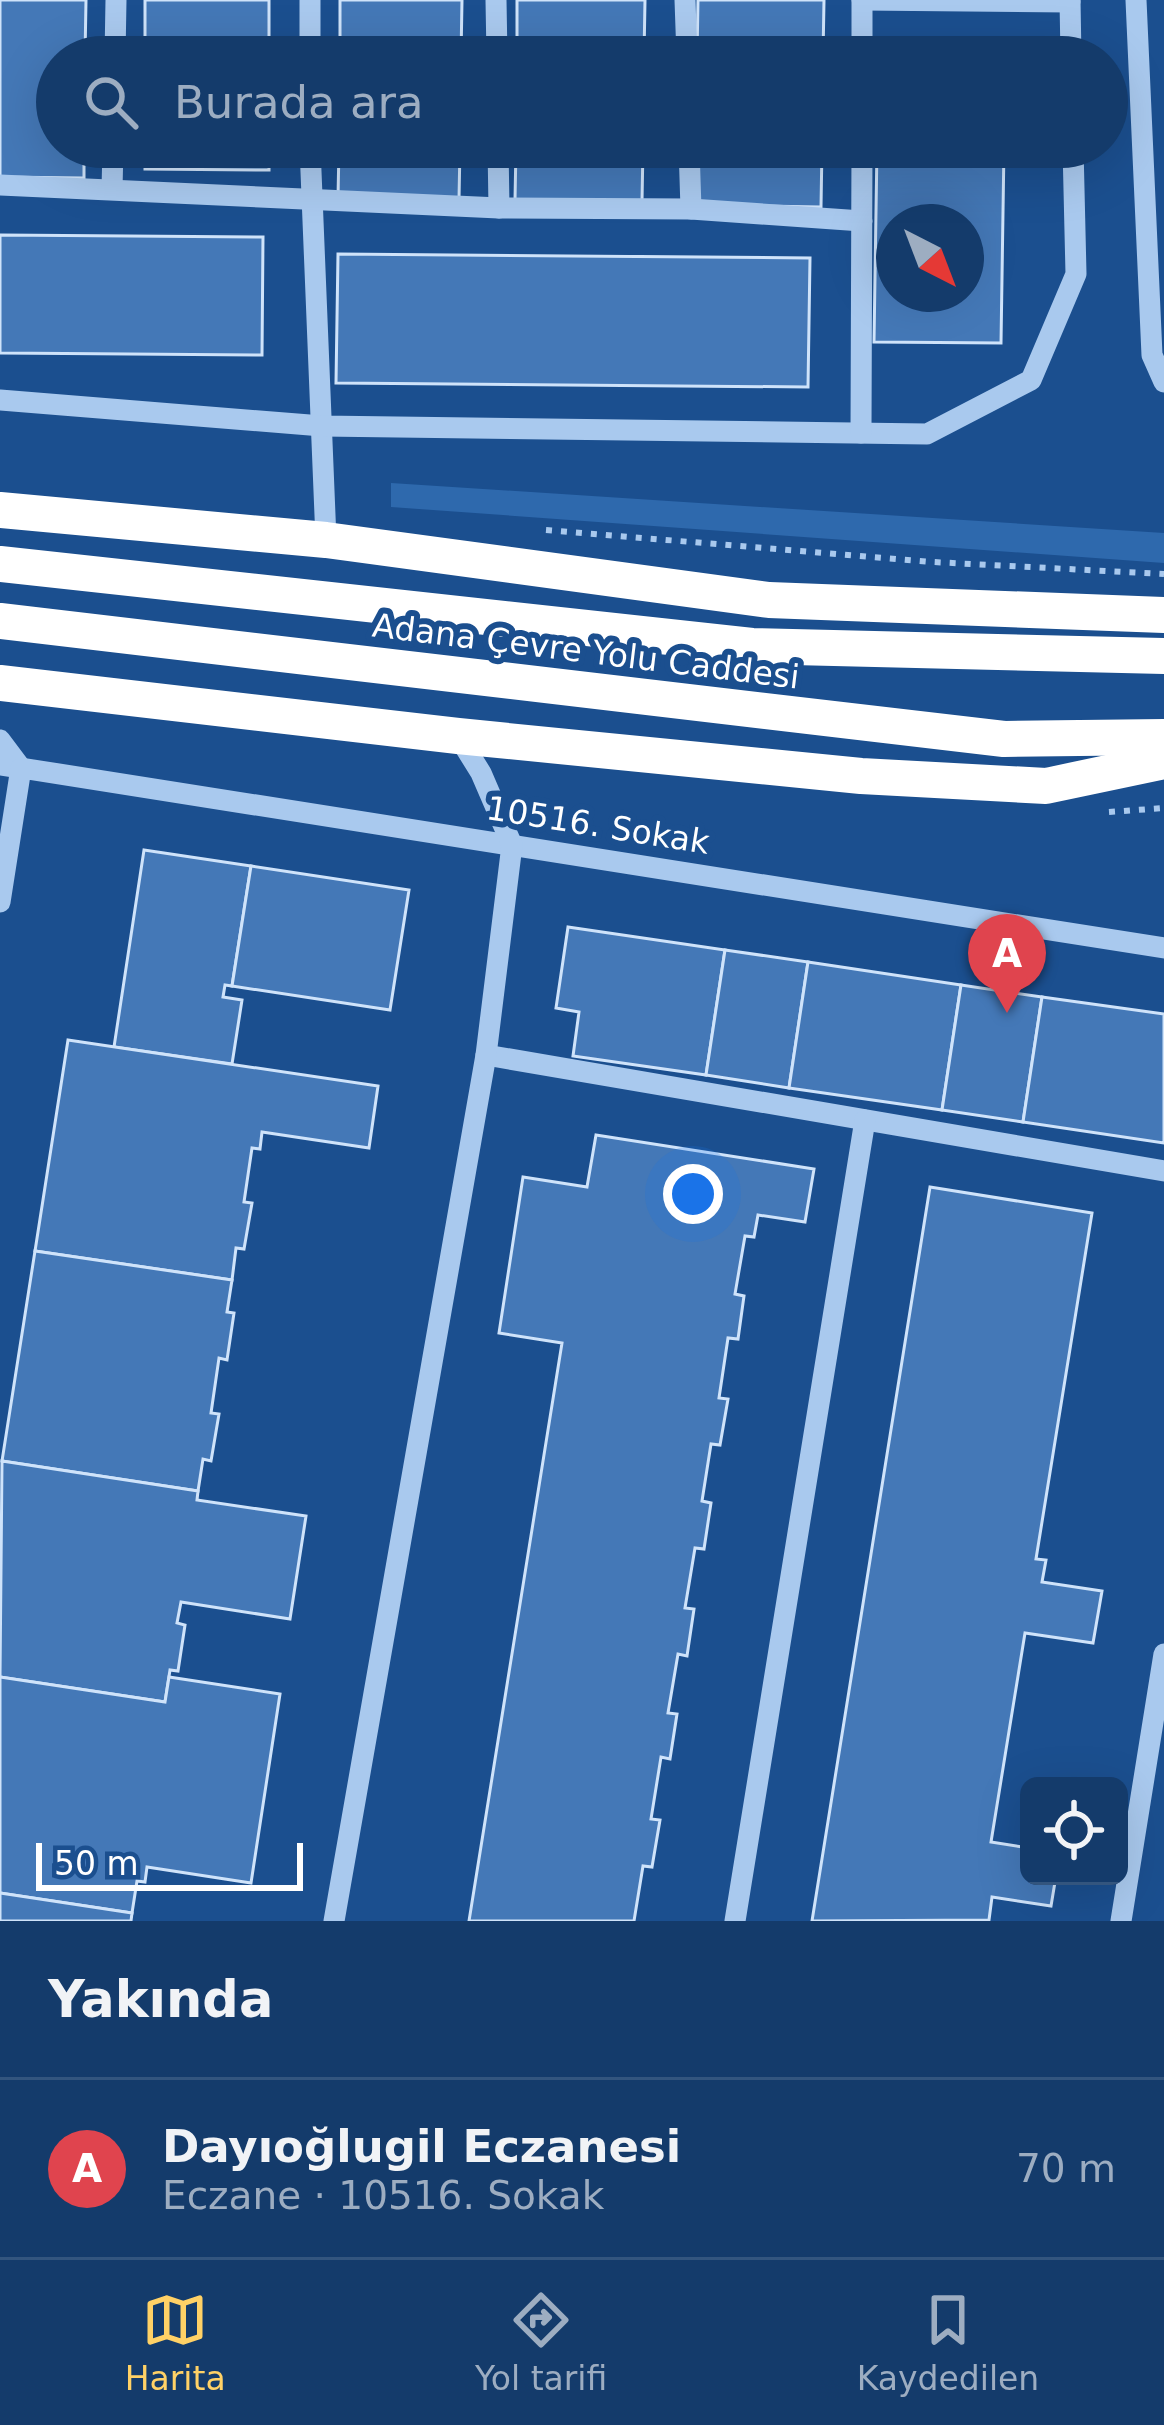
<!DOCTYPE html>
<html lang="tr">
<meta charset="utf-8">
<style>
body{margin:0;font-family:"DejaVu Sans",sans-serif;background:#214673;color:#f1f3f6}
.controls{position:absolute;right:36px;bottom:36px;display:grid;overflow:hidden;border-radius:18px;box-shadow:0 12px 48px #0002}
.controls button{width:108px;height:108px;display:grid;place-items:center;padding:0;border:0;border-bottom:3px solid #33557e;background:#143b6b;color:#f1f3f6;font:60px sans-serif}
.compass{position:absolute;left:876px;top:204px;width:108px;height:108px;border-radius:50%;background:#143b6b;box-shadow:0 12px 48px #0002;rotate:138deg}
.scale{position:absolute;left:36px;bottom:30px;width:267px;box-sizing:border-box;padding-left:12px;border:6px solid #fff;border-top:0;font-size:33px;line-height:42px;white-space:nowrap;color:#fff;-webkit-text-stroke:9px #1b4f8f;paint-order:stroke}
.you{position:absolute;left:693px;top:1194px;width:42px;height:42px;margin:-30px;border:9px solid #fff;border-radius:50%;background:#1a73e8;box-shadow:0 0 0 18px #1a73e833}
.badge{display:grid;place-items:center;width:78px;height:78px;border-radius:50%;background:#ffd166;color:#fff;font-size:39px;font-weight:700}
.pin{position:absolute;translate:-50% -99px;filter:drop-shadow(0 3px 6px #0008)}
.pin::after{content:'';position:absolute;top:63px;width:42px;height:36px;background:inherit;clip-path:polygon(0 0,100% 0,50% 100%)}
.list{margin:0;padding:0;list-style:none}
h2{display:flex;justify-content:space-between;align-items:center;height:156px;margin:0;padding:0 48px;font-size:51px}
h2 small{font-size:39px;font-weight:400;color:#9dadc1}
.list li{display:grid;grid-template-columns:78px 1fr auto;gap:36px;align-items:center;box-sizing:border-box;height:180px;padding:0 48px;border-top:3px solid #33557e}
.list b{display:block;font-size:45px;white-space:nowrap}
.list p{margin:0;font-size:39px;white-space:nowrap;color:#9dadc1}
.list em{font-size:39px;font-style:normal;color:#9dadc1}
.icon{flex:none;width:66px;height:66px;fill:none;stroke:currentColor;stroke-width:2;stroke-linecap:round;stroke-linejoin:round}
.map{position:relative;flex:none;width:1164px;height:1921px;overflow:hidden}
.search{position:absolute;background:#143b6b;box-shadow:0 12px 48px #0002;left:36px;right:36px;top:36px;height:132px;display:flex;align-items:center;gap:30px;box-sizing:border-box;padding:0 42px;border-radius:66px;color:#9dadc1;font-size:45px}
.sheet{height:336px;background:#143b6b}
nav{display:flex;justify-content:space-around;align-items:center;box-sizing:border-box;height:168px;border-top:3px solid #33557e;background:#143b6b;font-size:33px;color:#9dadc1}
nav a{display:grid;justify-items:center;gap:6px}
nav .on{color:#ffd166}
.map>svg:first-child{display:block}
</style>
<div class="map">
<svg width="1164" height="1921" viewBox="0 0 1164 1921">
<rect width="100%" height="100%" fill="#1b4f8f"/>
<path fill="#2e69ad" d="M391 483 1164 533V563L391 507Z"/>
<g fill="#4478b7" stroke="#cfe3fa" stroke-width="3" fill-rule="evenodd">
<path d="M0 0H86L85 57H57V147H84V178L0 177Z"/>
<rect x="145" y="0" width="124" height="57"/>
<path d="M340 0H462L461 57H340Z"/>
<path d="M517 0H645L644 57H517Z"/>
<path d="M698 0H824L823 57H697Z"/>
<path d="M879 41 1005 43V57H878Z"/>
<path d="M145 147H269V170L145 169Z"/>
<path d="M339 147H460L459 199 338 198Z"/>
<path d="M516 147H643L642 201 515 200Z"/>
<path d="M696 147H822L821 207 695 205Z"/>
<path d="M877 147H1004L1001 343 874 342ZM894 222H966V294H894Z"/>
<path d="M0 235 263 237 262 355 0 353Z"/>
<path d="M338 254 810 258 808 387 336 383Z"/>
<path d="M144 850 251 866 232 986 225 985 223 997 242 1000 232 1064 114 1047Z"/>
<path d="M251 866 409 890 390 1010 232 986Z"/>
<path d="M568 927 725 950 706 1075 573 1056 579 1012 556 1008Z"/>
<path d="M725 950 808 962 789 1088 706 1075Z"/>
<path d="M808 962 961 985 942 1110 789 1088Z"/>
<path d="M961 985 1042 997 1023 1122 942 1110Z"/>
<path d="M1042 997 1164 1014V1143L1023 1122Z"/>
<path d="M68 1040 378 1086 369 1148 262 1132 260 1149 252 1148 244 1202 252 1203 244 1249 236 1248 232 1280 35 1251Z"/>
<path d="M596 1135 814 1169 805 1222 758 1215 754 1237 745 1236 735 1294 744 1296 738 1339 728 1338 719 1398 728 1399 720 1445 711 1444 702 1501 711 1503 704 1549 695 1548 685 1608 694 1609 687 1656 678 1654 668 1713 677 1714 670 1759 661 1757 651 1819 660 1820 652 1867 643 1866 634 1921H469L562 1343 499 1333 523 1177 587 1187Z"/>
<path d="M930 1187 1092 1213 1036 1559 1046 1560 1042 1582 1102 1591 1093 1643 1025 1633 991 1842 1029 1848V1876H1056L1051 1906 992 1897 989 1920 812 1921Z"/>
<path d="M35 1251 232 1280 227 1312 234 1313 227 1360 219 1358 211 1413 219 1414 211 1461 203 1459 198 1491 2 1461Z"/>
<path d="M2 1461 198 1491 197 1500 306 1516 290 1619 181 1602 177 1623 185 1625 178 1671 170 1670 165 1702 0 1677Z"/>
<path d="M0 1677 165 1702 169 1677 280 1694 251 1883 147 1867 145 1882 137 1881 132 1913 0 1893Z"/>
<path d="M0 1893 132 1913 131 1921H0Z"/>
</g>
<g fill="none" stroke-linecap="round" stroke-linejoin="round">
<g stroke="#a9c9ee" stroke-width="6" stroke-dasharray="6 9" stroke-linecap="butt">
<path d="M546 530 933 562 1164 574"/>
<path d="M1109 812 1164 808"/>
</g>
<g stroke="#a9c9ee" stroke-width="21">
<path d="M310 0V57"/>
<path d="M496 0 497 57"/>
<path d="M685 0 687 57"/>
<path d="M862 0 1070 2"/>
<path d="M862 0V57"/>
<path d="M1070 0 1071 57"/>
<path d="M1136 0 1152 355 1164 382"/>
<path d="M115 57 116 0"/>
<path d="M310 147 326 540"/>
<path d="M498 147 499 208"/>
<path d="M689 147 691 209"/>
<path d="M0 185 499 208 691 209 862 221"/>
<path d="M112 189 113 147"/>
<path d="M0 400 322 426 927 434 1031 380 1076 274 1073 147"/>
<path d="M861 433 862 147"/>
<path d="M0 740 21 768 0 765"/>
<path d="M0 902 21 768 1164 948"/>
<path d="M486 1055 1164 1171"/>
<path d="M334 1921 486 1055 512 845 481 773 458 736"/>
<path d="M735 1921 865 1120"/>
<path d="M1121 1921 1164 1654"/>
</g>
<g stroke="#fff" stroke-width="36">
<path d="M0 510 326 540 769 600 1164 615"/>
<path d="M0 564 752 646 1164 656"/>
<path d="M0 621 1004 739 1164 737"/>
<path d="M0 683 458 736 861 776 1046 786 1164 761"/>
</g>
</g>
<g text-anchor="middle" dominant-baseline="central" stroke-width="12" stroke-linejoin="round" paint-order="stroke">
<g font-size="33" fill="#fff" stroke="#1b4f8f">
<text transform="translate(586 651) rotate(7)">Adana Çevre Yolu Caddesi</text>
<text transform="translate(598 825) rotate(9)">10516. Sokak</text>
</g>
</g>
</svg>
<div class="controls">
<button><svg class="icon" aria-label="locate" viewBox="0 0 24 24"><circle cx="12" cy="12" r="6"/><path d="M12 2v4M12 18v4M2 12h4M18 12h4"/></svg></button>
</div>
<svg class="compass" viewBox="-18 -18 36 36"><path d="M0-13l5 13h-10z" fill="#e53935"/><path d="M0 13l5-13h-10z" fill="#9dadc1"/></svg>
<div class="scale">50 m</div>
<div class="you"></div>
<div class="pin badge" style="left:1007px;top:1013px;background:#e0444e">A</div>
<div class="search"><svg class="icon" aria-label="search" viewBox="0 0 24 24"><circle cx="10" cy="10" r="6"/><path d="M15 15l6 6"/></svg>Burada ara</div>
</div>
<section class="sheet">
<h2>Yakında<small></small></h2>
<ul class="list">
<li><span class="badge" style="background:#e0444e">A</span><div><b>Dayıoğlugil Eczanesi</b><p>Eczane · 10516. Sokak</p></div><em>70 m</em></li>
</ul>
</section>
<nav>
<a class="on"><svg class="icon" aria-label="map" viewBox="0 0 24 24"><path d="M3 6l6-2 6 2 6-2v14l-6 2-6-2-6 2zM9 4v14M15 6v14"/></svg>Harita</a>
<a><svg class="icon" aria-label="directions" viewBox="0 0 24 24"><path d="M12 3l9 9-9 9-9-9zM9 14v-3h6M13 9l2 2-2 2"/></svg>Yol tarifi</a>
<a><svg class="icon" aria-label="saved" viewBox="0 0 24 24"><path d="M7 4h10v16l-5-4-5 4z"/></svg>Kaydedilen</a>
</nav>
